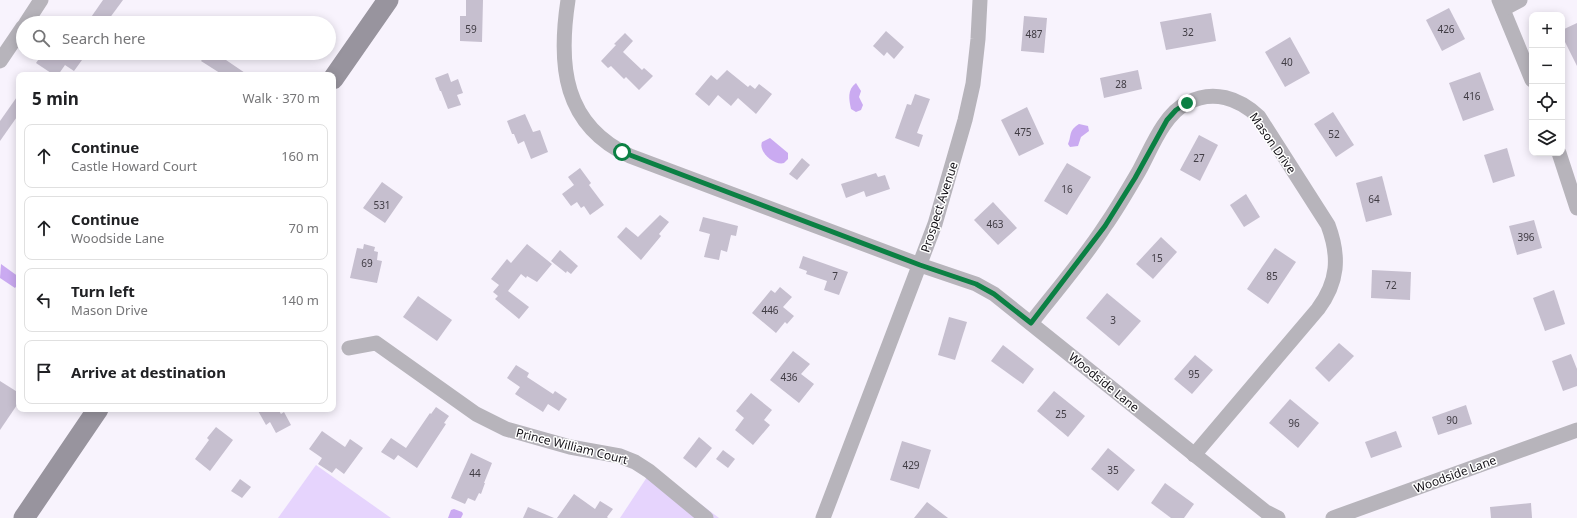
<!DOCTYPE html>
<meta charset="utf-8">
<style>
body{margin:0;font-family:"Noto Sans",sans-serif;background:#f2f2f2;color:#202124}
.controls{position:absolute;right:12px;top:12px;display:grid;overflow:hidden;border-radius:8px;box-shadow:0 2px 10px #0003}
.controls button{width:36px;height:36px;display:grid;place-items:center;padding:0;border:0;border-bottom:1px solid #e0e0e0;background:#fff;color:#202124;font:20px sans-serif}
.stop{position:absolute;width:12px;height:12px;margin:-9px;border:3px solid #0b8043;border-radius:50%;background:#fff}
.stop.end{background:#0b8043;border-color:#fff;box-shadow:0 1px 4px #0008}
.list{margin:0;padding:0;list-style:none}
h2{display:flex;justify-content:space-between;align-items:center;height:52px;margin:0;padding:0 16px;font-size:17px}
h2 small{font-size:13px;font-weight:400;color:#757577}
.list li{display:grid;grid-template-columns:26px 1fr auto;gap:12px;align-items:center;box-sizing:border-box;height:64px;margin:0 8px 8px;padding:0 8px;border:1px solid #e0e0e0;border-radius:8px}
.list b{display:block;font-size:15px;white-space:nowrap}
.list p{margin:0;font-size:13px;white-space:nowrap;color:#757577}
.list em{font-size:13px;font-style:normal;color:#757577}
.icon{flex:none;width:22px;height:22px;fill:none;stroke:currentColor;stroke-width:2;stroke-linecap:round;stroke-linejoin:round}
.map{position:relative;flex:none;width:1577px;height:518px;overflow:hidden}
.search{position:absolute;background:#fff;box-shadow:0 2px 10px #0003;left:16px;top:16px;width:320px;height:44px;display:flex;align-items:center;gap:10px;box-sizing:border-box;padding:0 14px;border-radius:22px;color:#757577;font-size:15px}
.panel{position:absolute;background:#fff;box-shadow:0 2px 10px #0003;left:16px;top:72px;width:320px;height:340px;border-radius:8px}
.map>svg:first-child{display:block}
</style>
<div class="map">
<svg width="1577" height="518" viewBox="0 0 1577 518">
<rect width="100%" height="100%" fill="#f8f3fd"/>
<g fill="#e6d4fd">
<path d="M316 465 391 518H278Z"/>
<path d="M653 468 719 518H620Z"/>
</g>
<g fill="#caaaf1">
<path d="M856 83 861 91 859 97 863 105 861 110 856 112 851 109C849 99 847 90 856 83Z"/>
<path d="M1079 124 1088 126 1089 131 1081 137 1078 146 1070 147 1068 144C1072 135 1068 131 1079 124Z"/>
<path d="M770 138 788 153V159L784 163C775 166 758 152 762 142Z"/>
<path d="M1 264 19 277V283L15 288 0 278Z"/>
<path d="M454 509 462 512 463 514 461 518H448L451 510Z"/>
</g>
<g fill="#c6bfcf">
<path d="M103 0H123L106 23H87Z"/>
<path d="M466 0H483L482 42 460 41V16H466Z"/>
<path d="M1449 8 1465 39 1442 51 1426 20Z"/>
<path d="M1211 13 1216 41 1166 50 1160 22Z"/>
<path d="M1024 16 1047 18 1044 53 1021 51Z"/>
<path d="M1577 23V66L1562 36V30Z"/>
<path d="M886 31 904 47 894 59 887 52 884 56 873 46Z"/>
<path d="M625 33 633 41 623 52 642 70 644 68 653 76 639 90 626 77 624 79 611 66 608 68 601 61 616 45 614 44Z"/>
<path d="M1290 37 1310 73 1285 87 1265 52Z"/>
<path d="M43 53H72L82 60 74 71 65 65 58 75H54L36 63Z"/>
<path d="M207 53H231L226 60 248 75H223L201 61Z"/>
<path d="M727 70 748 87 750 85 755 89 759 84 772 94 756 114 738 98 731 106 718 95 709 106 695 94 711 75 717 80Z"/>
<path d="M1138 70 1142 89 1104 98 1100 78Z"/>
<path d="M1480 72 1494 110 1463 121 1449 83Z"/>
<path d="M448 73 451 82 458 79 463 93 457 95 461 105 448 109 441 91H440L435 78Z"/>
<path d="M19 94V114L0 141V121Z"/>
<path d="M915 94 930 99 917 133 923 135 919 147 895 138 907 104 911 105Z"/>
<path d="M1027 107 1044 144 1019 156 1001 120Z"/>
<path d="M1333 112 1354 145 1336 157 1314 124Z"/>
<path d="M525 114 533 132 540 130 548 152 531 159 524 141 518 144 514 134H512L507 121Z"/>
<path d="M1199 135 1218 145 1200 181 1180 170Z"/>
<path d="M1507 148 1515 176 1493 183 1484 155Z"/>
<path d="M802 158 810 165 797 180 789 174Z"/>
<path d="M1067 163 1091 177 1067 215 1044 201Z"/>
<path d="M580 168 591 183 589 185 604 205 590 215 584 206 581 208 577 202 571 206 562 194 574 185 568 177Z"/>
<path d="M876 173 878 177 885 175 890 189 866 197 864 191 846 198 841 184Z"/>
<path d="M1382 176 1392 215 1366 222 1356 183Z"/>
<path d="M382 182 403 197 385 223 363 208Z"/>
<path d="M1246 194 1260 217 1244 227 1230 205Z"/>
<path d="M993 202 1017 228 998 245 974 220Z"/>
<path d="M660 215 669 222 659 234 661 236 641 260 617 237 626 227 638 237Z"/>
<path d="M703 217 738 226 736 236 731 235 727 252 721 250 719 260 704 257 710 234 699 231Z"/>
<path d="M1534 220 1542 248 1517 255 1509 226Z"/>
<path d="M1161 237 1177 252 1153 279 1136 264Z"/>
<path d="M364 244 375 247 374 251 378 252 377 260 382 261 377 283 350 278 357 248 363 249Z"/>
<path d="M527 244 552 264 537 282 527 276 526 278 521 274 508 291 529 307 519 319 495 299 498 296 493 292 499 285 491 279 507 259 511 263Z"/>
<path d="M1275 248 1296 262 1268 304 1247 289Z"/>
<path d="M560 250 578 266 571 274 567 271 566 273 551 261Z"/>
<path d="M803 256 848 272 839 295 824 290 827 281 806 274 807 271 799 268Z"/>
<path d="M1372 270 1411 272 1410 300 1371 298Z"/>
<path d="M780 287 792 297 783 307 794 316 787 324 785 322 776 333 752 313 771 290 775 293Z"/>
<path d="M1554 290 1565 324 1545 331 1533 298Z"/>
<path d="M1107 293 1141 321 1119 346 1086 318Z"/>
<path d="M418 296 452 320 437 341 403 317Z"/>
<path d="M949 317 967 322 955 360 938 355Z"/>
<path d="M1339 343 1354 356 1329 382 1315 368Z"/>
<path d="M1003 345 1034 369 1023 384 991 361Z"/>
<path d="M793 351 810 364 801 374 814 384 799 403 770 380Z"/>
<path d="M1571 354 1577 369V386L1563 391 1552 361Z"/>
<path d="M1195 355 1213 370 1192 394 1174 379Z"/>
<path d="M516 365 529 373 527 377 553 394 555 391 567 399 559 411 548 404 543 412 515 394 520 387 507 378Z"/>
<path d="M0 381 19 393V402L0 430Z"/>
<path d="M1054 391 1085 416 1068 437 1037 411Z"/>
<path d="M751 393 772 410 764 420 770 425 753 445 735 430 744 418 736 411Z"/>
<path d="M1290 399 1319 423 1298 448 1269 423Z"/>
<path d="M1466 405 1472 424 1438 435 1432 417Z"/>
<path d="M436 407 449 416 444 423 446 424 417 468 398 455 394 460 381 452 391 438 406 448 430 413 431 414Z"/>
<path d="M257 409H278L281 414 284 412 291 425 276 433 270 422 266 425Z"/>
<path d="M216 427 233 440 210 471 195 459 209 440 207 438Z"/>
<path d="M322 431 345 447 350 439 363 448 344 474 336 468 332 473 318 464 322 458 309 449Z"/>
<path d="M1396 431 1402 447 1371 458 1365 442Z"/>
<path d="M699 437 712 448 696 468 683 458Z"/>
<path d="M902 441 931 450 919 489 890 480Z"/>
<path d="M1108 448 1135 470 1118 491 1091 469Z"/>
<path d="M723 450 735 459 728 468 716 459Z"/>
<path d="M471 453 492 463 484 483H485L481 494 479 493 475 501 468 498 465 504 451 498Z"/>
<path d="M240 479 251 487 242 498 231 491Z"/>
<path d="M1165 483 1194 504 1184 518H1171L1151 503Z"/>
<path d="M574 494 595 509 600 501 613 509 607 517 608 518H557Z"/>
<path d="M927 502 948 518H914Z"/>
<path d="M1531 503 1532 518H1491L1490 507Z"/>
<path d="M528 507 554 518H523Z"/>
</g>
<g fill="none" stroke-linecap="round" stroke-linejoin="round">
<g stroke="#b7b4bb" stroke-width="15">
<path d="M568 0C558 65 563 125 630 156L920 265 976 284 994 294 1266 512 1278 518"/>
<path d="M1499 0 1532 80"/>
<path d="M1503 9 1520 0"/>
<path d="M26 23 41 0"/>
<path d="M0 61 23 27"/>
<path d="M1559 153 1577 208"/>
<path d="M1031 323C1056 291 1083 260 1105 226 1117 209 1128 190 1139 171 1151 149 1164 114 1187 103 1213 89 1239 98 1259 117L1328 225C1340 257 1338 282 1318 309L1194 455"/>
<path d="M349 348 376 343 476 414 506 429 570 447 620 456 635 462 649 471 706 518"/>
<path d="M823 518 935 224 965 120 973 84 978 39 980 0"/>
<path d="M1333 518 1577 430"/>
</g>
<g stroke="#98949e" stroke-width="21">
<path d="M333 79 388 0"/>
<path d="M24 518 98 409"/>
</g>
</g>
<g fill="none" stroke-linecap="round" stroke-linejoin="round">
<path stroke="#0b8043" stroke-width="5" d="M622 152 920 265 976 284 994 294 1031 323 1105 226 1135 178 1167 120 1176 110 1187 103"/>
</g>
<g text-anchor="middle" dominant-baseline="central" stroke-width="3" stroke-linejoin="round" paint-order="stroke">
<g font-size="10" fill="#403c44">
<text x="471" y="29">59</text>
<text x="1446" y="29">426</text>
<text x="1188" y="32">32</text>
<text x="1034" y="34">487</text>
<text x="1287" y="62">40</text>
<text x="1121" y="84">28</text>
<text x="1472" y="96">416</text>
<text x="1023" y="132">475</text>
<text x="1334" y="134">52</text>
<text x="1199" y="158">27</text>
<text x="1067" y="189">16</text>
<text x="1374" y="199">64</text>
<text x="382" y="205">531</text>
<text x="995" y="224">463</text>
<text x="1526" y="237">396</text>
<text x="1157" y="258">15</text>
<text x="367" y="263">69</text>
<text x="835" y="276">7</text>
<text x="1272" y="276">85</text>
<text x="1391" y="285">72</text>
<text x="770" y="310">446</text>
<text x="1113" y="320">3</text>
<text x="1194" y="374">95</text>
<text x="789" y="377">436</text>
<text x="1061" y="414">25</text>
<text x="1452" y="420">90</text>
<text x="1294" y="423">96</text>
<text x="911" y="465">429</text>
<text x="1113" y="470">35</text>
<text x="475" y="473">44</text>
</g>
<g font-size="12" fill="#131016" stroke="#fff">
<text transform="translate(1273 143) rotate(55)">Mason Drive</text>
<text transform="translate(939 207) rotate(-72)">Prospect Avenue</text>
<text transform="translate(1104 382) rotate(39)">Woodside Lane</text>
<text transform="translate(572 446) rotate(14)">Prince William Court</text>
<text transform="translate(1455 474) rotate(-20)">Woodside Lane</text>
</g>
</g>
</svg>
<div class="controls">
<button>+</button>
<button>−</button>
<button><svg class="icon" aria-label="locate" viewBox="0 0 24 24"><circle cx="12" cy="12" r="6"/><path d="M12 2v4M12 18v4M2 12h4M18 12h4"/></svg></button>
<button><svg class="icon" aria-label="layers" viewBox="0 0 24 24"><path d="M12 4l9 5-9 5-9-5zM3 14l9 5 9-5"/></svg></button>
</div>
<div class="stop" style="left:622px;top:152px"></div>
<div class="stop end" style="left:1187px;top:103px"></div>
<div class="search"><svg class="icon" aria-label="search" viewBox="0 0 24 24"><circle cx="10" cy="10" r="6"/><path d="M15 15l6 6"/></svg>Search here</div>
<section class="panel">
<h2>5 min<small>Walk · 370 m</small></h2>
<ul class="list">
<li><svg class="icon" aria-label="ahead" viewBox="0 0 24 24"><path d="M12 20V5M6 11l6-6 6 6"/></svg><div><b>Continue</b><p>Castle Howard Court</p></div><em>160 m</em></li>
<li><svg class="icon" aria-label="ahead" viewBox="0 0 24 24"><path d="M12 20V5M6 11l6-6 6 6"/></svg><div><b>Continue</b><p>Woodside Lane</p></div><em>70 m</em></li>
<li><svg class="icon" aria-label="left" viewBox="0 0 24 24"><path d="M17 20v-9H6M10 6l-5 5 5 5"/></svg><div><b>Turn left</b><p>Mason Drive</p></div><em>140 m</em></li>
<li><svg class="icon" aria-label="arrive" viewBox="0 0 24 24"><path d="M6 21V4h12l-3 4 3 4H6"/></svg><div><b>Arrive at destination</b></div></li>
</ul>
</section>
</div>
